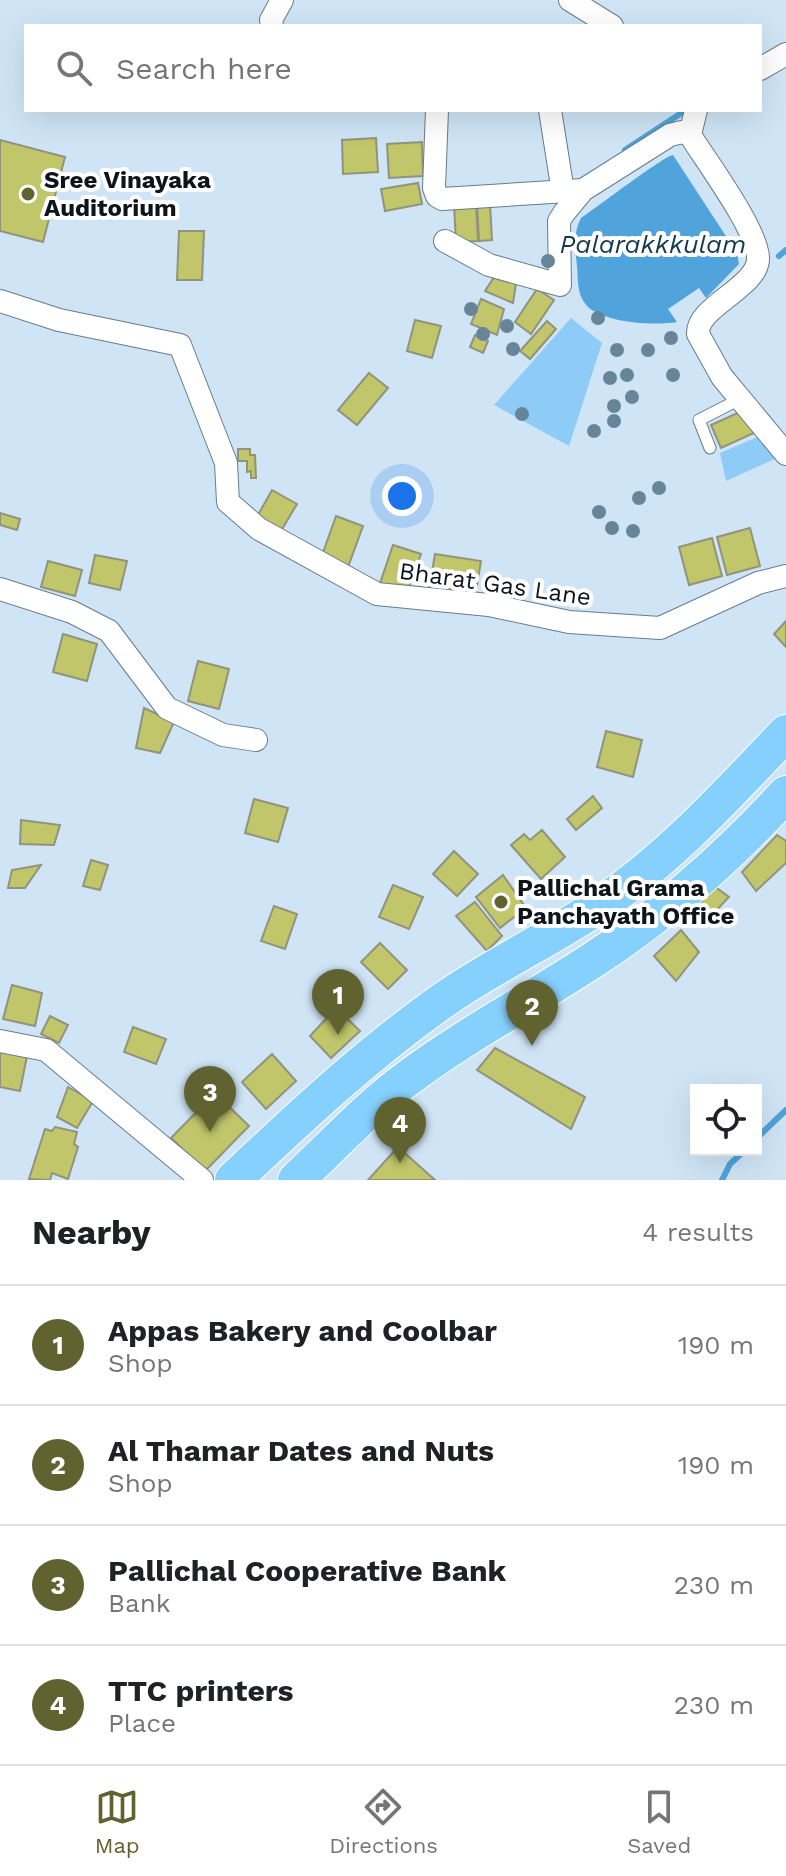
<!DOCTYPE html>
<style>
body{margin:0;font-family:"Work Sans",sans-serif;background:#f6f6f6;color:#202124}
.controls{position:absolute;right:24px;bottom:24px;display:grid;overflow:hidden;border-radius:0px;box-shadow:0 8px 32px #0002}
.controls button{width:72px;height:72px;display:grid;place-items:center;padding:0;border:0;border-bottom:2px solid #e0e0e0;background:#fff;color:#202124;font:40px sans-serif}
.you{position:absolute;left:402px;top:496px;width:28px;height:28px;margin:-20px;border:6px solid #fff;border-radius:50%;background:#1a73e8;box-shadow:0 0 0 12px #1a73e833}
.badge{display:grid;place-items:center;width:52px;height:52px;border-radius:50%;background:#60622f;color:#fff;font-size:26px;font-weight:700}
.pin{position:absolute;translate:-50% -66px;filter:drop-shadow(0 2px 4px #0008)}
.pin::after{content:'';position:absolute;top:42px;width:28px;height:24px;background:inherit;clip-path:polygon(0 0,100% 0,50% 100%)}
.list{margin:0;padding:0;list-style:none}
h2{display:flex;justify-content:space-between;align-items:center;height:104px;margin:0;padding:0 32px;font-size:34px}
h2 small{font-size:26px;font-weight:400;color:#757577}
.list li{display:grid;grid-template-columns:52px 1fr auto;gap:24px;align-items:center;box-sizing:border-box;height:120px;padding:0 32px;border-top:2px solid #e0e0e0}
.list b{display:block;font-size:30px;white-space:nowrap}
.list p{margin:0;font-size:26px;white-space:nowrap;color:#757577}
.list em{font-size:26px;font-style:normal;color:#757577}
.icon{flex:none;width:44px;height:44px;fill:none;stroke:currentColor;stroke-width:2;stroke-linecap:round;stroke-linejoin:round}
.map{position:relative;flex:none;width:786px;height:1180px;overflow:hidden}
.search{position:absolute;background:#fff;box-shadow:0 8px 32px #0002;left:24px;right:24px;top:24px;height:88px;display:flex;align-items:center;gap:20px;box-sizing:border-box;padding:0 28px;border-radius:0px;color:#757577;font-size:30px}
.sheet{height:584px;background:#fff}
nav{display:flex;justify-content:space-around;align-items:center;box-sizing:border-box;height:112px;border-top:2px solid #e0e0e0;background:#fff;font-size:22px;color:#757577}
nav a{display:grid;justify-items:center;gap:4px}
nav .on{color:#60622f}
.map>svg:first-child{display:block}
</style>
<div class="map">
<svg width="786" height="1180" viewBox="0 0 786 1180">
<rect width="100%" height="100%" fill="#cfe5f6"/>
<g fill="#8fcbf7">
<path d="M571 318 602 343 569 446 494 405Z"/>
<path d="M762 435 779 457 726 481 720 453Z"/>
</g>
<path fill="#51a3db" d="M673 155 737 253 739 264 706 298 699 288 668 309 677 322C655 326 596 323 584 302 577 292 578 278 577 266 575 248 573 234 581 218 596 208 664 156 673 155Z"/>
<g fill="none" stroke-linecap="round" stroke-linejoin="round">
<g stroke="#51a3db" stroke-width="6">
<path d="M625 150 686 110"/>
<path d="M779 256 786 250"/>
<path d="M756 1139 786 1110"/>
<path d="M722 1180 730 1164 745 1150"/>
</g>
</g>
<g fill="#c1c66b" stroke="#91937c" stroke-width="2">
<path d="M376 138 378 172 343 174 342 140Z"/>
<path d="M0 140 65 157 43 242 0 231Z"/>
<path d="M422 142 423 176 389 178 387 144Z"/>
<path d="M418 183 422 204 385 211 381 189Z"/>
<path d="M490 203 492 240 479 241 477 204Z"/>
<path d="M476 204 478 241 456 242 454 205Z"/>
<path d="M179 231H204L202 280H177Z"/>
<path d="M498 271 517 277 513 303 485 291Z"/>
<path d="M537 289 554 300 531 334 515 322Z"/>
<path d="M481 299 504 309 497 335 471 324Z"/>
<path d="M415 320 441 326 432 358 407 351Z"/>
<path d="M547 321 556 329 530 359 520 351Z"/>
<path d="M475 335 488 341 483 353 470 347Z"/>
<path d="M369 373 388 388 357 425 338 410Z"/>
<path d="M744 410 754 433 721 448 711 425Z"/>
<path d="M238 449H250V455H255L256 478H251V471L247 472V461H238Z"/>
<path d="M272 490 297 504 278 536 254 522Z"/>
<path d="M0 513 20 519 17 530 0 525Z"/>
<path d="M336 516 363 526 348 567 321 558Z"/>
<path d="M750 528 760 566 727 575 717 537Z"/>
<path d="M712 538 722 576 689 585 679 547Z"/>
<path d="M393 545 421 554 406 595 379 586Z"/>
<path d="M435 554 481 561 475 598 429 590Z"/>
<path d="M95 555 127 561 120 590 89 583Z"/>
<path d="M48 561 82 570 75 596 41 587Z"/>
<path d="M786 621V647L774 634Z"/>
<path d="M63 634 97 644 87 681 53 672Z"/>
<path d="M198 661 229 669 219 709 188 701Z"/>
<path d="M144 708 174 722 160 753 136 748Z"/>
<path d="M606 731 642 740 633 777 597 767Z"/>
<path d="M593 796 602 808 576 830 567 819Z"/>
<path d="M254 799 288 808 278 842 245 833Z"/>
<path d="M21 820 60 825 54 845 20 844Z"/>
<path d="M542 830 565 857 541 879 511 845 524 834 530 840Z"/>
<path d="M777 835 786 841V863L756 891 742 872Z"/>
<path d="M454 851 478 874 457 896 433 874Z"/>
<path d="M91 860 108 865 100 890 83 886Z"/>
<path d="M41 865 25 888H8L12 870Z"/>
<path d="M503 875 526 908 500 928 476 897Z"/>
<path d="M393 885 423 897 409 929 379 917Z"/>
<path d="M714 886 729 897 712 915 700 904Z"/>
<path d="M475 902 502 936 487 951 456 916Z"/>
<path d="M274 906 297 914 285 949 261 941Z"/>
<path d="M681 930 699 952 676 981 654 956Z"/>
<path d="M380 943 407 970 388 989 361 962Z"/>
<path d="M12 985 42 993 35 1026 3 1019Z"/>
<path d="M336 1008 360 1031 331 1058 310 1036Z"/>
<path d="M50 1016 68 1025 59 1043 41 1034Z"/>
<path d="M133 1027 166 1039 156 1064 124 1052Z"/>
<path d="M495 1048 585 1097 571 1129 477 1070Z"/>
<path d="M0 1050 27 1056 20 1091 0 1087Z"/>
<path d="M272 1054 296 1081 266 1109 242 1082Z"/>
<path d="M68 1087 93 1101 77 1128 57 1117Z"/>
<path d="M215 1093 249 1126 205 1171 171 1138Z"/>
<path d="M55 1127 77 1132 74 1144 78 1147 68 1179 52 1173 50 1180 29 1179 45 1129 52 1131Z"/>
<path d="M398 1147 435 1180H368Z"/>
</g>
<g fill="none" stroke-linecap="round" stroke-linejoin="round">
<defs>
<path id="service" d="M710 448 699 420 740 399"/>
<g id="minor">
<path d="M570 0 612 26"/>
<path d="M272 26 271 20 282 0"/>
<path d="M760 69 786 54"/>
<path d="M437 110 434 188 437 196 442 199 583 190"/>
<path d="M550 110 563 192"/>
<path d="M696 110 690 135C706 161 760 233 758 260 756 288 696 307 698 334L722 377 786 454"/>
<path d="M445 241 489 265 560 285 559 221 564 213 583 190 670 135 682 132 690 135"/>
<path d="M0 301 59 320 180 345 226 463 228 502 259 529 377 594 489 605 569 622 660 628 758 583 786 576"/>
<path d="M0 589 72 612 109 631 167 708 223 735 256 740"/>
<path d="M0 1041 46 1050 202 1180"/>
</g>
<g id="primary">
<path d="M233 1180C301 1116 368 1053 445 999 494 965 550 939 600 905 670 858 728 794 786 733"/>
<path d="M296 1180C333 1146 368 1107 408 1078 467 1034 532 1000 593 960 665 913 728 857 786 794"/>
</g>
</defs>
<use href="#service" stroke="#687c8a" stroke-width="13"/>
<use href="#minor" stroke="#687c8a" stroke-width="24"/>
<use href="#primary" stroke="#fff" stroke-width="38"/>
<use href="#service" stroke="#fff" stroke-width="11"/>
<use href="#minor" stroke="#fff" stroke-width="22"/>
<use href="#primary" stroke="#86d0fd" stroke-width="36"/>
</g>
<g fill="#678599">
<circle cx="548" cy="261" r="7"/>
<circle cx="471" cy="309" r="7"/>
<circle cx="598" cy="318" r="7"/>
<circle cx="507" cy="326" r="7"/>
<circle cx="483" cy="334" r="7"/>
<circle cx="671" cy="338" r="7"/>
<circle cx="513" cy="349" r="7"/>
<circle cx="617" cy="350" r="7"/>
<circle cx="648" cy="350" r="7"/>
<circle cx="627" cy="375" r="7"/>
<circle cx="673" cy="375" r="7"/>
<circle cx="610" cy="378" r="7"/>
<circle cx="632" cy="397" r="7"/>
<circle cx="614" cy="406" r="7"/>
<circle cx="522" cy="414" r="7"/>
<circle cx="614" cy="421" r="7"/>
<circle cx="594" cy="431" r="7"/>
<circle cx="659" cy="488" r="7"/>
<circle cx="639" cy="498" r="7"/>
<circle cx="599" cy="512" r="7"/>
<circle cx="612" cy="528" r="7"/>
<circle cx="633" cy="531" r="7"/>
</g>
<g fill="#60622f" stroke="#fff" stroke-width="3">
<circle cx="28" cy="194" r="8"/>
<circle cx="501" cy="902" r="8"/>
</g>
<g text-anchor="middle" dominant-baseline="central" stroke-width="8" stroke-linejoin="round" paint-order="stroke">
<g font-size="24" font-weight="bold" fill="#0d141a" stroke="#fff" text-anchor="start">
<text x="44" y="180">Sree Vinayaka<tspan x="44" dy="28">Auditorium</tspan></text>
<text x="517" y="888">Pallichal Grama<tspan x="517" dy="28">Panchayath Office</tspan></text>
</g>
<g font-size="24" fill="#0d141a" stroke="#fff">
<text transform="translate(495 584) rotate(8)">Bharat Gas Lane</text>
</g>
<g font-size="26" font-style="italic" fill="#153950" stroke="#fff">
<text x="653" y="244">Palarakkkulam</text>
</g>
</g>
</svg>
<div class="controls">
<button><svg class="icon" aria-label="locate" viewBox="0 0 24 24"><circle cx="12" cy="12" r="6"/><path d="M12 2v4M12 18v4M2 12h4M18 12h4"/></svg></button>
</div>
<div class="you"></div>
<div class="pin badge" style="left:338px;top:1035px">1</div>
<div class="pin badge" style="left:532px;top:1046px">2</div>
<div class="pin badge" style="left:210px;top:1132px">3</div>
<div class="pin badge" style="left:400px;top:1163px">4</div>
<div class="search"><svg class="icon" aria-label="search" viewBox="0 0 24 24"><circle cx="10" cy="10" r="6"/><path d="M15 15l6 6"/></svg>Search here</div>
</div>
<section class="sheet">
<h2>Nearby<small>4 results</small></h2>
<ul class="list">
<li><span class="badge">1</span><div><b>Appas Bakery and Coolbar</b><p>Shop</p></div><em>190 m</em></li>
<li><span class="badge">2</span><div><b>Al Thamar Dates and Nuts</b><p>Shop</p></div><em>190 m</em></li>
<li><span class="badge">3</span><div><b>Pallichal Cooperative Bank</b><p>Bank</p></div><em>230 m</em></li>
<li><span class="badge">4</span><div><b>TTC printers</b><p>Place</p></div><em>230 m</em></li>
</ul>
</section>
<nav>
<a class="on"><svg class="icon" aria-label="map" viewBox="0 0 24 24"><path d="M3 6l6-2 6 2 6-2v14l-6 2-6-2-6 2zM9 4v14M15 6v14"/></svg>Map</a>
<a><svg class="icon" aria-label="directions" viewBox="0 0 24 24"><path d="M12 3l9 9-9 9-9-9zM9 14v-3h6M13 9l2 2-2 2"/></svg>Directions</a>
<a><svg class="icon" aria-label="saved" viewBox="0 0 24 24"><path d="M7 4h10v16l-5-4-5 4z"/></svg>Saved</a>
</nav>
